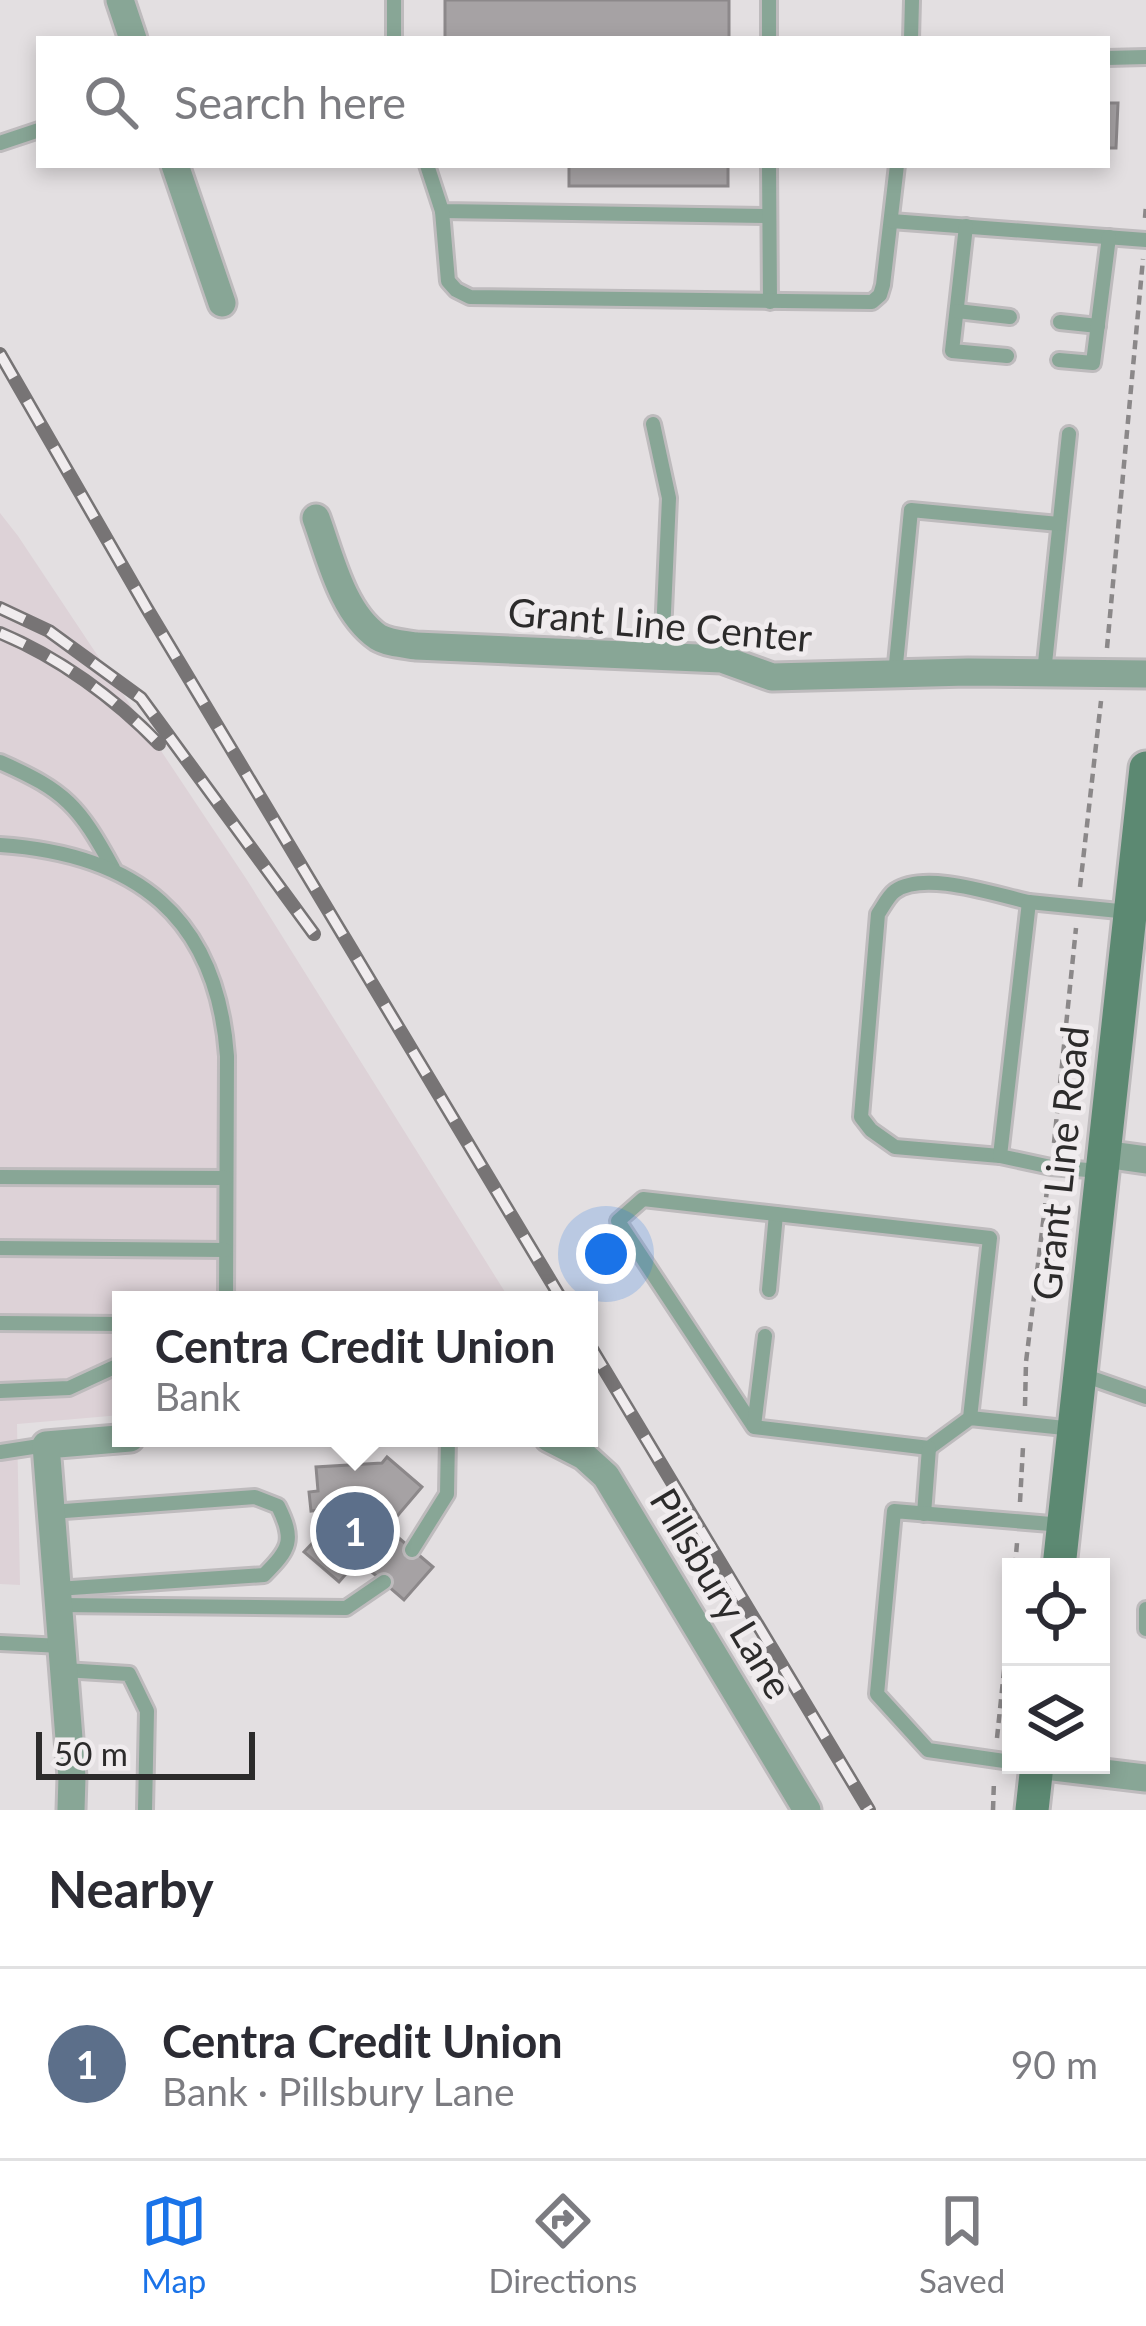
<!DOCTYPE html>
<meta charset="utf-8">
<style>
body{margin:0;font-family:Lato,sans-serif;background:#f7f7f7;color:#2b2b33}
.controls{position:absolute;right:36px;bottom:36px;display:grid;overflow:hidden;border-radius:0px;box-shadow:0 6px 18px #0003}
.controls button{width:108px;height:108px;display:grid;place-items:center;padding:0;border:0;border-bottom:3px solid #e1e1e2;background:#fff;color:#2b2b33;font:60px sans-serif}
.scale{position:absolute;left:36px;bottom:30px;width:219px;box-sizing:border-box;padding-left:12px;border:6px solid #2c2b2b;border-top:0;font-size:33px;line-height:42px;white-space:nowrap;color:#2c2b2b;-webkit-text-stroke:9px #f0ecee;paint-order:stroke}
.you{position:absolute;left:606px;top:1254px;width:42px;height:42px;margin:-30px;border:9px solid #fff;border-radius:50%;background:#1a73e8;box-shadow:0 0 0 18px #1a73e833}
.badge{display:grid;place-items:center;width:78px;height:78px;border-radius:50%;background:#1a73e8;color:#fff;font-size:39px;font-weight:700}
.pin{position:absolute;translate:-50% -50%;border:6px solid #fff;box-shadow:0 3px 12px #0006}
.popup{position:absolute;left:112px;top:1291px;width:486px;height:156px;box-sizing:border-box;display:grid;place-content:center;border-radius:0px;background:#fff;filter:drop-shadow(0 3px 9px #0005);font-size:39px;white-space:nowrap;color:#7c7c81}
.popup b{font-size:45px;color:#2b2b33}
.popup::after{content:'';position:absolute;left:50%;top:100%;margin-left:-24px;border:24px solid transparent;border-top-color:#fff}
.list{margin:0;padding:0;list-style:none}
h2{display:flex;justify-content:space-between;align-items:center;height:156px;margin:0;padding:0 48px;font-size:51px}
h2 small{font-size:39px;font-weight:400;color:#7c7c81}
.list li{display:grid;grid-template-columns:78px 1fr auto;gap:36px;align-items:center;box-sizing:border-box;height:192px;padding:0 48px;border-top:3px solid #e1e1e2}
.list b{display:block;font-size:45px;white-space:nowrap}
.list p{margin:0;font-size:39px;white-space:nowrap;color:#7c7c81}
.list em{font-size:39px;font-style:normal;color:#7c7c81}
.icon{flex:none;width:66px;height:66px;fill:none;stroke:currentColor;stroke-width:2;stroke-linecap:round;stroke-linejoin:round}
.map{position:relative;flex:none;width:1146px;height:1810px;overflow:hidden}
.search{position:absolute;background:#fff;box-shadow:0 6px 18px #0003;left:36px;right:36px;top:36px;height:132px;display:flex;align-items:center;gap:30px;box-sizing:border-box;padding:0 42px;border-radius:0px;color:#7c7c81;font-size:45px}
.sheet{height:348px;background:#fff}
nav{display:flex;justify-content:space-around;align-items:center;box-sizing:border-box;height:168px;border-top:3px solid #e1e1e2;background:#fff;font-size:33px;color:#7c7c81}
nav a{display:grid;justify-items:center;gap:6px}
nav .on{color:#1a73e8}
.map>svg:first-child{display:block}
</style>
<div class="map">
<svg width="1146" height="1810" viewBox="0 0 1146 1810">
<rect width="100%" height="100%" fill="#e3dfe1"/>
<path fill="#ddd2d7" d="M0 513 18 536 247 880 510 1300H121V1415L17 1424 20 1585 0 1584Z"/>
<g fill="#a6a2a4" stroke="#8c888a" stroke-width="3">
<rect x="445" y="0" width="284" height="39"/>
<path d="M1107 103H1118L1116 148H1107Z"/>
<rect x="569" y="165" width="159" height="21"/>
<path d="M387 1457 422 1487 387 1528 433 1567 404 1600 358 1560 339 1582 304 1552 321 1534 320 1510 311 1511 309 1492 318 1491 316 1467 382 1463Z"/>
</g>
<g fill="none" stroke-linecap="round" stroke-linejoin="round">
<defs>
<g id="service">
<path d="M394 39V0"/>
<path d="M769 39V0"/>
<path d="M911 39 912 0"/>
<path d="M1107 58 1146 57"/>
<path d="M0 143 39 130"/>
<path d="M427 165 442 211 769 216"/>
<path d="M769 165 770 302"/>
<path d="M442 211 448 281 456 290 470 297 872 302 880 295 883 285 897 165"/>
<path d="M891 221 1146 240"/>
<path d="M966 226 952 351 1007 356"/>
<path d="M957 311 1010 317"/>
<path d="M1060 322 1098 326"/>
<path d="M1059 360 1093 363 1109 237"/>
<path d="M653 424 669 498 662 657"/>
<path d="M1044 673 1069 434"/>
<path d="M895 674 911 510 1059 524"/>
<path d="M0 762C66 791 79 806 113 868"/>
<path d="M0 845C135 854 217 916 227 1056L226 1300"/>
<path d="M1000 1156 895 1147 871 1130 861 1117 878 914C883 907 888 896 895 891 925 870 996 895 1029 902"/>
<path d="M1100 1171 1051 1167 1000 1156 1029 902 1129 912"/>
<path d="M0 1177 226 1178"/>
<path d="M0 1248 225 1250"/>
<path d="M769 1290 776 1214"/>
<path d="M0 1323 121 1324"/>
<path d="M1083 1375 1146 1397"/>
<path d="M0 1391 69 1388 121 1364"/>
<path d="M970 1418 929 1448 754 1427 618 1221 643 1199 990 1238 970 1418 1074 1429"/>
<path d="M754 1426 765 1336"/>
<path d="M0 1452 46 1445"/>
<path d="M51 1512 255 1497 278 1506C295 1540 290 1549 264 1575L57 1589"/>
<path d="M924 1514 929 1448"/>
<path d="M412 1550 447 1494 448 1438"/>
<path d="M59 1605 346 1608 384 1582"/>
<path d="M1146 1609V1629"/>
<path d="M0 1643 62 1646"/>
<path d="M64 1670 129 1674 147 1711 145 1810"/>
<path d="M1011 1762 928 1750 877 1694 894 1511 1063 1525"/>
</g>
<g id="minor">
<path d="M120 0 133 39"/>
<path d="M175 165 222 303"/>
<path d="M316 518C330 556 342 612 378 637 388 643 404 644 416 646L722 659 772 677 968 672 1146 674"/>
<path d="M1104 1154 1146 1160"/>
<path d="M549 1438 584 1456 606 1476 807 1810"/>
<path d="M1037 1765 1146 1778"/>
<path d="M71 1810 72 1777 46 1445 130 1438"/>
</g>
<g id="secondary">
<path d="M1059 1567 1146 768"/>
<path d="M1032 1810 1037 1765"/>
</g>
</defs>
<use href="#service" stroke="#bebbbd" stroke-width="20"/>
<use href="#minor" stroke="#bebbbd" stroke-width="33"/>
<use href="#secondary" stroke="#bebbbd" stroke-width="39"/>
<g stroke="#8b8889" stroke-width="4.5" stroke-dasharray="9 6" stroke-linecap="butt">
<path d="M1145 218 1146 205"/>
<path d="M1107 648 1143 259"/>
<path d="M1080 887 1101 701"/>
<path d="M1054 1143 1076 928"/>
<path d="M1025 1406 1026 1362 1047 1190"/>
<path d="M1020 1502 1023 1447"/>
<path d="M1015 1567 1017 1543"/>
<path d="M997 1738 1011 1604"/>
<path d="M993 1810 994 1780"/>
</g>
<use href="#service" stroke="#88a696" stroke-width="14"/>
<use href="#minor" stroke="#88a696" stroke-width="27"/>
<use href="#secondary" stroke="#5c8972" stroke-width="33"/>
<defs>
<g id="rail">
<path d="M0 354 146 607 562 1300"/>
<path d="M0 608 49 631 141 698 314 934"/>
<path d="M0 633C58 657 115 698 159 744"/>
<path d="M589 1344 869 1810"/>
</g>
</defs>
<use href="#rail" stroke="#777475" stroke-width="14"/>
<use href="#rail" stroke="#f0ecee" stroke-width="9" stroke-dasharray="27" stroke-linecap="butt"/>
</g>
<g text-anchor="middle" dominant-baseline="central" stroke-width="10" stroke-linejoin="round" paint-order="stroke">
<g font-size="39" fill="#2c2b2b" stroke="#f0ecee">
<text transform="translate(660 624) rotate(5)">Grant Line Center</text>
<text transform="translate(1060 1163) rotate(-84)">Grant Line Road</text>
<text transform="translate(722 1593) rotate(59)">Pillsbury Lane</text>
</g>
</g>
</svg>
<div class="controls">
<button><svg class="icon" aria-label="locate" viewBox="0 0 24 24"><circle cx="12" cy="12" r="6"/><path d="M12 2v4M12 18v4M2 12h4M18 12h4"/></svg></button>
<button><svg class="icon" aria-label="layers" viewBox="0 0 24 24"><path d="M12 4l9 5-9 5-9-5zM3 14l9 5 9-5"/></svg></button>
</div>
<div class="scale">50 m</div>
<div class="you"></div>
<div class="pin badge" style="left:355px;top:1531px;background:#5c6f8a">1</div>
<div class="popup"><b>Centra Credit Union</b>Bank</div>
<div class="search"><svg class="icon" aria-label="search" viewBox="0 0 24 24"><circle cx="10" cy="10" r="6"/><path d="M15 15l6 6"/></svg>Search here</div>
</div>
<section class="sheet">
<h2>Nearby<small></small></h2>
<ul class="list">
<li><span class="badge" style="background:#5c6f8a">1</span><div><b>Centra Credit Union</b><p>Bank · Pillsbury Lane</p></div><em>90 m</em></li>
</ul>
</section>
<nav>
<a class="on"><svg class="icon" aria-label="map" viewBox="0 0 24 24"><path d="M3 6l6-2 6 2 6-2v14l-6 2-6-2-6 2zM9 4v14M15 6v14"/></svg>Map</a>
<a><svg class="icon" aria-label="directions" viewBox="0 0 24 24"><path d="M12 3l9 9-9 9-9-9zM9 14v-3h6M13 9l2 2-2 2"/></svg>Directions</a>
<a><svg class="icon" aria-label="saved" viewBox="0 0 24 24"><path d="M7 4h10v16l-5-4-5 4z"/></svg>Saved</a>
</nav>
